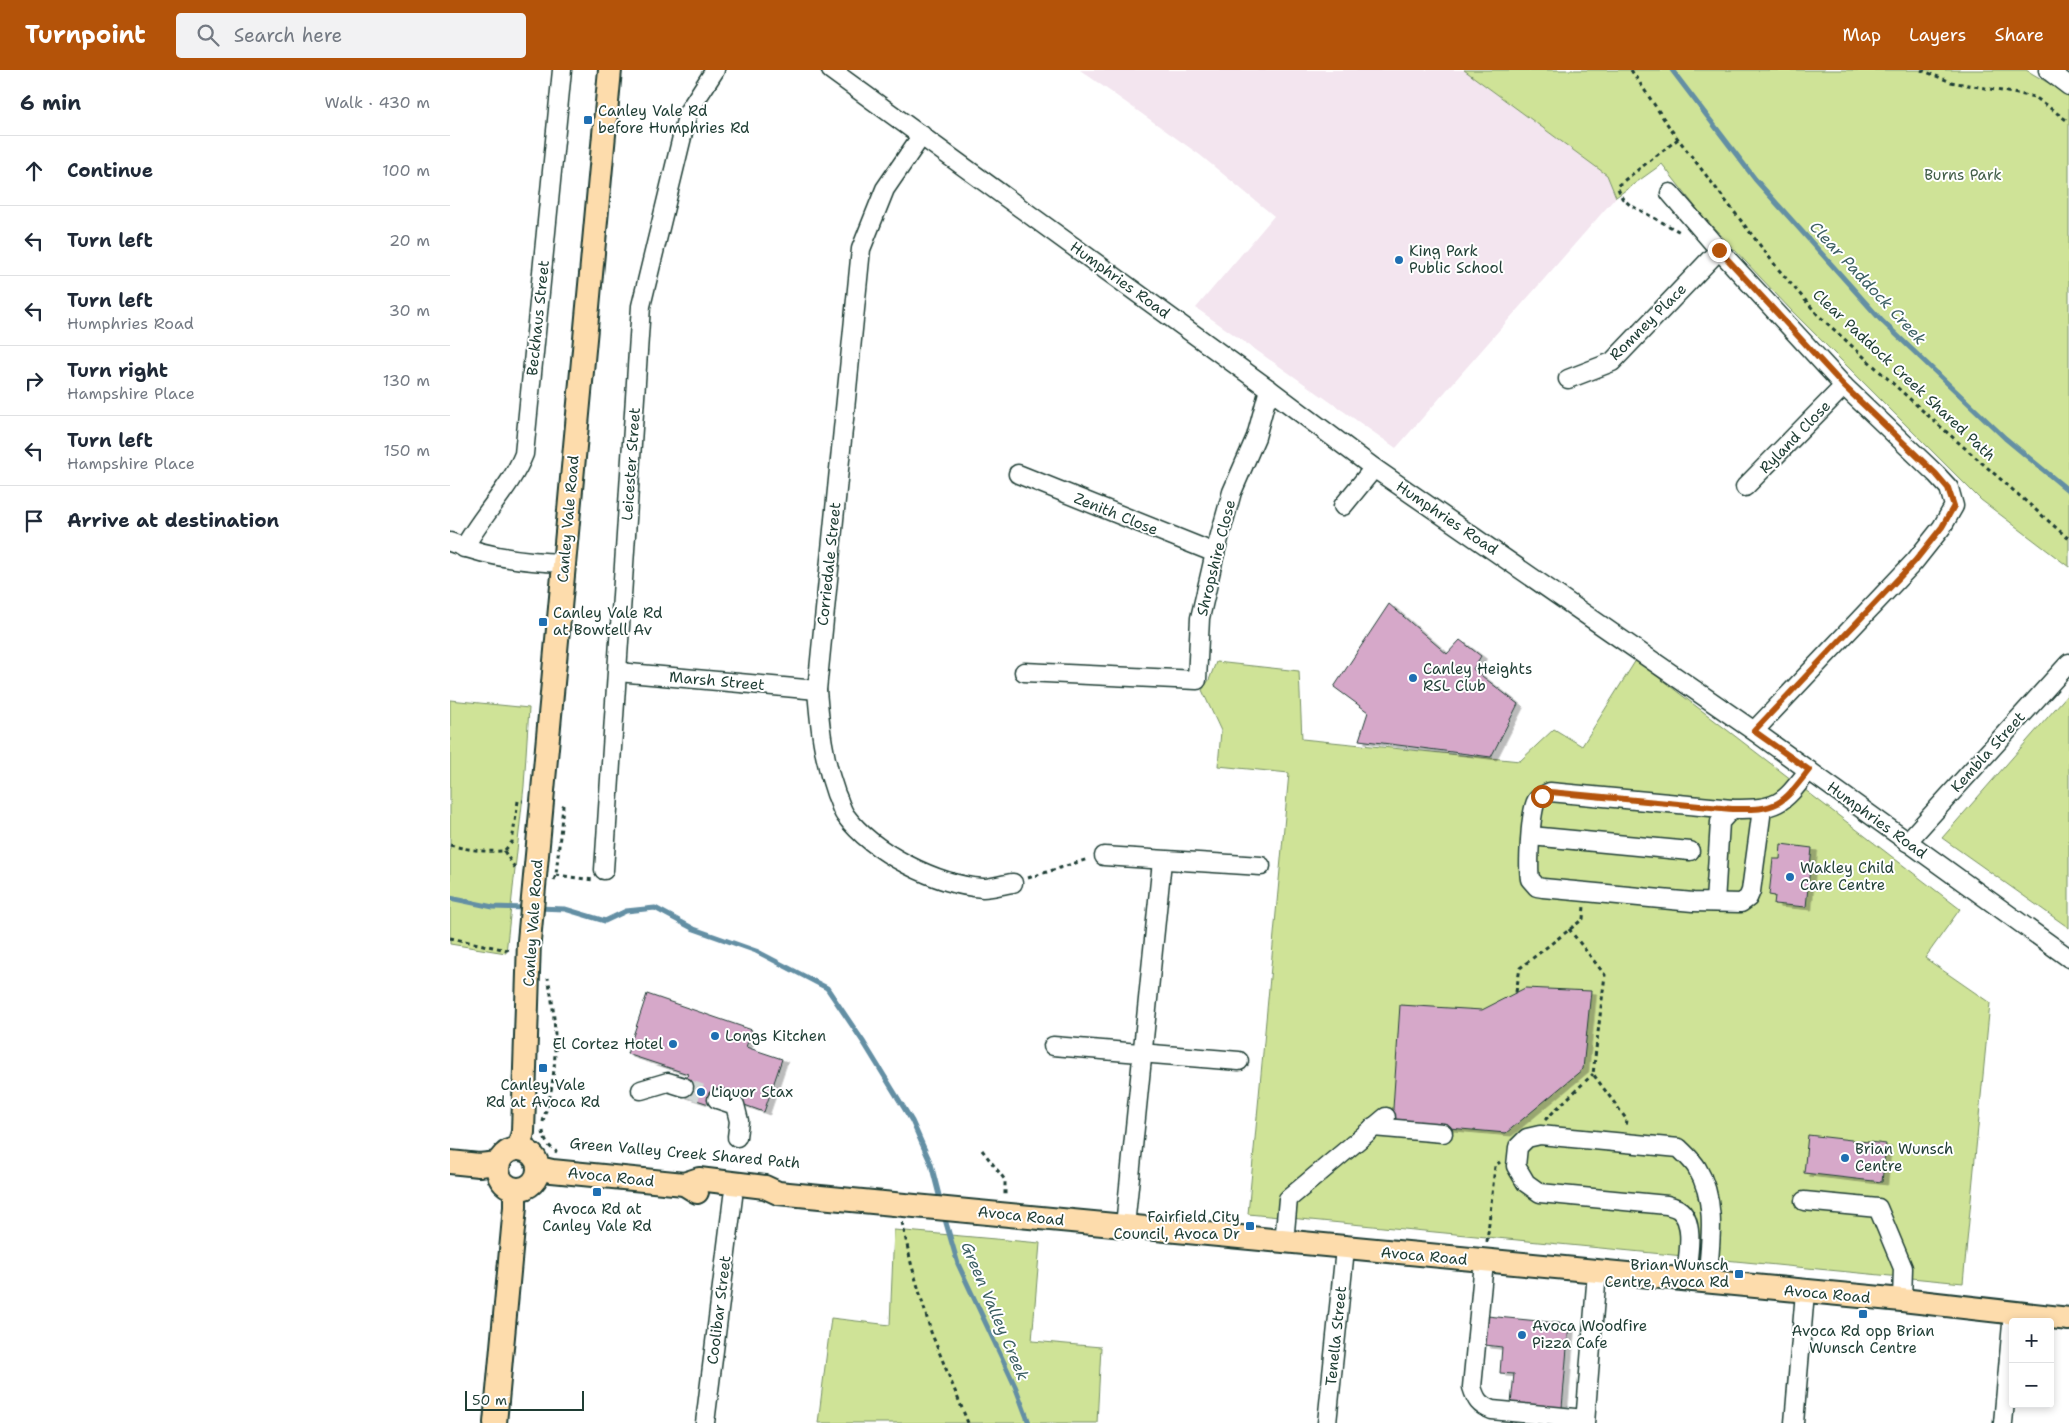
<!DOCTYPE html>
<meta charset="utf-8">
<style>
body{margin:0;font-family:"Shantell Sans",sans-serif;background:#f2f2f3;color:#1f2937}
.controls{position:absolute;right:15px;bottom:15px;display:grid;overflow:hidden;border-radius:5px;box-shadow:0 2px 8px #0003}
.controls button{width:45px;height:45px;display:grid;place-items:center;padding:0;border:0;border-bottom:1px solid #e0e1e3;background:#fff;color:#1f2937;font:25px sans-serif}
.scale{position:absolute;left:15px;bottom:12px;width:119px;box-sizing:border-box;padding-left:5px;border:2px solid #1f3d34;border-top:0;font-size:14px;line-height:18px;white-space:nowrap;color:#1f3d34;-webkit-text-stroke:4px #fff;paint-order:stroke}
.stop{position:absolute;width:15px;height:15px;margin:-11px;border:4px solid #b45309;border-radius:50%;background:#fff}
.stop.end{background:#b45309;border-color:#fff;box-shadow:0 1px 5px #0008}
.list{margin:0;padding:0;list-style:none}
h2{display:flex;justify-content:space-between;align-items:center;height:65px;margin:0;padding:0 20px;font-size:21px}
h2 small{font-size:16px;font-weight:400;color:#747a83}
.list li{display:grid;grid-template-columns:32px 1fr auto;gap:15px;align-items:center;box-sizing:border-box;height:70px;padding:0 20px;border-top:1px solid #e0e1e3}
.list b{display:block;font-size:19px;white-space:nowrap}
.list p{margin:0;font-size:16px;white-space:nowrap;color:#747a83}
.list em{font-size:16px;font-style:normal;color:#747a83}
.icon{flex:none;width:28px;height:28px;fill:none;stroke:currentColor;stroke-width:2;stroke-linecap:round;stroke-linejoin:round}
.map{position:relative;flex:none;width:1619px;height:1353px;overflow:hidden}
header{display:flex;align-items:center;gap:30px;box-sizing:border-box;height:70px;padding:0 25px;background:#b45309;color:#fff}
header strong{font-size:24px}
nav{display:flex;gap:28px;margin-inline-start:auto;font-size:18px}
.search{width:350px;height:45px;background:#f2f2f3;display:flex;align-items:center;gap:12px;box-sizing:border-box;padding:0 18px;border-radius:5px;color:#747a83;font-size:19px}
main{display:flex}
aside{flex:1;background:#fff}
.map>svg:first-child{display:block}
</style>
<header>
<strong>Turnpoint</strong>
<div class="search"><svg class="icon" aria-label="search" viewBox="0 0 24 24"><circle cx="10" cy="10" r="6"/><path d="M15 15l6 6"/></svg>Search here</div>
<nav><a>Map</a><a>Layers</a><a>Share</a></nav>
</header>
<main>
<aside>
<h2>6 min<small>Walk · 430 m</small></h2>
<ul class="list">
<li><svg class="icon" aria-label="ahead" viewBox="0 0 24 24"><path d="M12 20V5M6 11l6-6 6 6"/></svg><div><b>Continue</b></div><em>100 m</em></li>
<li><svg class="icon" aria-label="left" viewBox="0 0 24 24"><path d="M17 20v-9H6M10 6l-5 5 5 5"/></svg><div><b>Turn left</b></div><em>20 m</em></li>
<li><svg class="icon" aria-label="left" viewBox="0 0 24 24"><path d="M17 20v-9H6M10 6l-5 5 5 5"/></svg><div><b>Turn left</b><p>Humphries Road</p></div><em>30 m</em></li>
<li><svg class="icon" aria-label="right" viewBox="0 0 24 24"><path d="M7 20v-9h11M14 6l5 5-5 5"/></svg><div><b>Turn right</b><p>Hampshire Place</p></div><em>130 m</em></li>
<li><svg class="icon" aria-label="left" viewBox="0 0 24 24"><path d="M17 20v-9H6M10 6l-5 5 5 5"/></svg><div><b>Turn left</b><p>Hampshire Place</p></div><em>150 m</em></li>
<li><svg class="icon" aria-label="arrive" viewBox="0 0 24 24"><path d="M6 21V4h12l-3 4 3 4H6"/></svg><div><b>Arrive at destination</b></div></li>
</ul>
</aside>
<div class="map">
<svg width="1619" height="1353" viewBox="0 0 1619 1353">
<defs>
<filter id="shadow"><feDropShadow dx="5.5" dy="3" stdDeviation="0" flood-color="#0004"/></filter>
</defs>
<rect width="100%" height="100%" fill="#fff"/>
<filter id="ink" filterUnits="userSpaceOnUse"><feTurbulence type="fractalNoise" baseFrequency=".02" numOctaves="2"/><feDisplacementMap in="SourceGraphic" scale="10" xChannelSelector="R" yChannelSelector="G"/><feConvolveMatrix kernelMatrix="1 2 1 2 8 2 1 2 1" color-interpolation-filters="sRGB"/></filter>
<g filter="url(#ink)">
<path fill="#f3e5ef" d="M630 0H1014L1157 105 1166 127 946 378 746 238 824 146 750 85Z"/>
<g fill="#cfe397" stroke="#779066">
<path d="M1014 0H1576L1619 25V497L1531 430 1340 239 1251 144 1212 94 1166 127 1157 105Z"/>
<path d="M1186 590 1510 839 1475 888 1540 933 1513 1213 798 1144 839 703 768 696 771 661 752 620 759 610 766 592 849 601 852 669 1070 691 1104 659 1132 676Z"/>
<path d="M1619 623V858L1492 768Z"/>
<path d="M0 630 79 638 74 716 56 883 0 874Z"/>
<path d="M444 1160 590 1173 582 1271 651 1277 647 1353H368L381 1248 440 1255Z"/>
</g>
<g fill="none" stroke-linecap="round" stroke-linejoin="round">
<g stroke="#648fa4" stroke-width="5">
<path d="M1222 0 1305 109 1431 250 1555 368 1619 421"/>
<path d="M0 828 43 837 76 838"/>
<path d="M87 838 115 839 155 851 176 841 205 838 244 859 306 881 377 918 414 973 462 1051 481 1094 491 1133"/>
<path d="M494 1146 508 1194 565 1316 579 1353"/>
</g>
</g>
<g fill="#d6a8c9" stroke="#1f3d34" filter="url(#shadow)">
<path d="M939 534 997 584 1010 570 1031 586 1023 599 1068 634 1041 687 909 670 918 642 884 617Z"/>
<path d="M1331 774 1362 778 1356 837 1324 834 1325 826 1319 825 1323 789H1330Z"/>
<path d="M1075 918 1141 921 1133 999 1056 1063 942 1053 950 935 1032 940Z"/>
<path d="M197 924 302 960 296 977 332 989 314 1042 289 1033 292 1025 271 1018 265 1036 231 1025 238 1004 177 984Z"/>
<path d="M1358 1065 1436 1074 1432 1112 1354 1103Z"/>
<path d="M1037 1246 1119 1254 1112 1338 1061 1334 1064 1304 1050 1303 1052 1277 1035 1275Z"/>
</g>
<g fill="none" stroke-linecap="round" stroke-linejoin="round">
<path stroke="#d2d8d6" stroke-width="18" stroke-dasharray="18 9" stroke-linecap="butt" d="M234 1017 267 1029"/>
<defs>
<g id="minor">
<path d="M381 0 819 319 924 398 1304 661 1619 888"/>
<path d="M1598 0 1619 16"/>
<path d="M472 65 435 119 411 179 367 620C370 657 373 688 386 724 389 730 391 739 395 745 423 783 487 815 533 818 542 818 553 814 563 813"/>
<path d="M1220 123 1269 180 1394 316 1486 404 1499 418 1504 436 1492 457 1465 491 1304 661"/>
<path d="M1118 309 1162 292 1269 180"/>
<path d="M568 404 765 483"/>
<path d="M1295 417 1394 316"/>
<path d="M893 436 924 398"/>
<path d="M0 472C37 487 74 492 114 493"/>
<path d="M14 478C31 446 61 417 74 384L112 0"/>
<path d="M168 602 367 620"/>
<path d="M574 602 747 610 750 548 765 483 782 422 806 367 819 319"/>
<path d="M1312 739 1301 821 1298 828 1291 833 1243 832 1093 818 1087 817 1080 809C1078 798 1080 738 1087 730 1090 726 1096 724 1100 722L1282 739C1328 739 1331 736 1359 700"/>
<path d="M1081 766 1240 781"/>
<path d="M1457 772 1619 593"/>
<path d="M654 786 811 796"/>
<path d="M154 800 191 236 238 42 265 0"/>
<path d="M1265 832 1270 752 1282 739"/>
<path d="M603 976 789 991"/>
<path d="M191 1020 218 1012 234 1017"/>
<path d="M267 1029 285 1035 289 1051 287 1067"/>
<path d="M923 1057 993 1063"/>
<path d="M1354 1131 1428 1138 1453 1198 1452 1230"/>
<path d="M675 1156 712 791"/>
<path d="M834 1172 838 1129 936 1047"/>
<path d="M1034 1192 1022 1317C1026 1330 1029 1335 1042 1340L1135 1349"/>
<path d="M1235 1211C1237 1191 1247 1151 1228 1139 1225 1137 1220 1136 1217 1135L1090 1123 1076 1113 1066 1096 1068 1077 1077 1068 1090 1065 1229 1078C1235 1084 1243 1091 1247 1098 1268 1133 1260 1174 1257 1213"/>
<path d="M255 1353 283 1127"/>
<path d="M877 1353 895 1179"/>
<path d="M1135 1353 1147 1202"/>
<path d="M1344 1353 1355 1222"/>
<path d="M1553 1353 1563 1243"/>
</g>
<g id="major">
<path d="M69 1078 73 1062 79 871 160 0"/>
<circle cx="68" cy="1099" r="20"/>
<path d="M0 1092 29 1095 49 1093"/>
<path d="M89 1098 102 1101 234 1114 247 1122"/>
<path d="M234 1114 249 1109 315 1117 328 1123 1452 1230 1619 1249"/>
<path d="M45 1353 65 1137V1119"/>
</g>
</defs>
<use href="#minor" stroke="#1f3d34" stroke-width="21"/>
<use href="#major" stroke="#1f3d34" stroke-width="26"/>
<g stroke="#1f3d34" stroke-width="3" stroke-dasharray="4 4" stroke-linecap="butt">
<path d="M1181 0 1222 61 1329 200 1368 245 1484 351 1619 469"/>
<path d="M1471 0 1501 12 1585 27 1619 52"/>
<path d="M1228 69 1167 116 1172 128 1180 135 1232 163"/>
<path d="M0 775C18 780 35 782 54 781L62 772 68 731H73"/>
<path d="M54 781 67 801"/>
<path d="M106 805 143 810"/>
<path d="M578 808 638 789"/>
<path d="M104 810 106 805 113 736 109 735"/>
<path d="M1119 859 1155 905 1143 1004 1177 1050 1176 1057"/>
<path d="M0 868 57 880 60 878"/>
<path d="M1066 922 1070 898 1133 849 1134 836"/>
<path d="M1095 1050 1143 1004"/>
<path d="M93 1052C95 1043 98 1035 100 1026 108 987 106 946 98 908"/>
<path d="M93 1061C94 1070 98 1077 107 1082"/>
<path d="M532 1080 555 1110V1126"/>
<path d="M452 1152 461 1193 481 1262 518 1353"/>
<path d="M1037 1172 1045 1096 1050 1092"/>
</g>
<use href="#minor" stroke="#fff" stroke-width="18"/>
<use href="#major" stroke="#fddcac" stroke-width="22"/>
</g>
</g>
<g fill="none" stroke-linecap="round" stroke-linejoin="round" filter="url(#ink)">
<path stroke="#b45309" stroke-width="6" d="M1092 726 1100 722 1282 739C1328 740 1331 736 1359 700L1304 661 1465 491 1492 457 1504 436 1498 418 1486 404 1394 316 1269 180"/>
</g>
<g fill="#1f6fb2" stroke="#fff" stroke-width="2">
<rect x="133" y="45" width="10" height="10" rx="2.5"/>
<circle cx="949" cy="190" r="5"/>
<rect x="88" y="547" width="10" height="10" rx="2.5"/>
<circle cx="963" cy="608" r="5"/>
<circle cx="1340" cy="807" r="5"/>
<circle cx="265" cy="966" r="5"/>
<circle cx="223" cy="974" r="5"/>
<rect x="88" y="993" width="10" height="10" rx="2.5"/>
<circle cx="251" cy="1022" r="5"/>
<circle cx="1395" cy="1088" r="5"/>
<rect x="142" y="1117" width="10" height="10" rx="2.5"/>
<rect x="795" y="1151" width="10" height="10" rx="2.5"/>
<rect x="1284" y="1199" width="10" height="10" rx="2.5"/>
<rect x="1408" y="1239" width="10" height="10" rx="2.5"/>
<circle cx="1072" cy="1265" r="5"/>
</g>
<g text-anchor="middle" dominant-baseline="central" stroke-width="4" stroke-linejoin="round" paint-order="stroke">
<g font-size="15" fill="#1f3d34" stroke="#fff" text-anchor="start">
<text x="148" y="41">Canley Vale Rd<tspan x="148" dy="17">before Humphries Rd</tspan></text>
<text x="959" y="181">King Park<tspan x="959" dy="17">Public School</tspan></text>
<text x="103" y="543">Canley Vale Rd<tspan x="103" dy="17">at Bowtell Av</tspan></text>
<text x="973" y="599">Canley Heights<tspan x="973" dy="17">RSL Club</tspan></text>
<text x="1350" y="798">Wakley Child<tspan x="1350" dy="17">Care Centre</tspan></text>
<text x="275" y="966">Longs Kitchen</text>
<text x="213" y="974" text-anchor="end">El Cortez Hotel</text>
<text x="93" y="1015" text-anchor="middle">Canley Vale<tspan x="93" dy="17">Rd at Avoca Rd</tspan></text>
<text x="261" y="1022">Liquor Stax</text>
<text x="1405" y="1079">Brian Wunsch<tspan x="1405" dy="17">Centre</tspan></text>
<text x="147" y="1139" text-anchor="middle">Avoca Rd at<tspan x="147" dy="17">Canley Vale Rd</tspan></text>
<text x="790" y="1147" text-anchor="end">Fairfield City<tspan x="790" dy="17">Council, Avoca Dr</tspan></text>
<text x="1279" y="1195" text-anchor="end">Brian Wunsch<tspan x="1279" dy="17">Centre, Avoca Rd</tspan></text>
<text x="1082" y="1256">Avoca Woodfire<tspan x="1082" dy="17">Pizza Cafe</tspan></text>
<text x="1413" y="1261" text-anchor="middle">Avoca Rd opp Brian<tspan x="1413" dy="17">Wunsch Centre</tspan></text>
</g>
<g font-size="15" fill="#425e48" stroke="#fff">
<text x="1513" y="105">Burns Park</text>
</g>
<g font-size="15" fill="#1f3d34" stroke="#fff">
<text transform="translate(670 210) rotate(36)">Humphries Road</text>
<text transform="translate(88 248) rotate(-84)">Beckhaus Street</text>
<text transform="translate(1198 252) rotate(-45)">Romney Place</text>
<text transform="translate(1454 305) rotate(43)">Clear Paddock Creek Shared Path</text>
<text transform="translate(1345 367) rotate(-46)">Ryland Close</text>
<text transform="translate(181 394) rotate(-86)">Leicester Street</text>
<text transform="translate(666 444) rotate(22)">Zenith Close</text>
<text transform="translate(997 448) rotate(34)">Humphries Road</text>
<text transform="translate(118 449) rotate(-85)">Canley Vale Road</text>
<text transform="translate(766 488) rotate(-76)">Shropshire Close</text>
<text transform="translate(379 494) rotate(-84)">Corriedale Street</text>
<text transform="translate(267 611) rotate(5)">Marsh Street</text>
<text transform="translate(1538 682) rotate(-48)">Kembla Street</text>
<text transform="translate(1427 750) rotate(36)">Humphries Road</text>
<text transform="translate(83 853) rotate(-86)">Canley Vale Road</text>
<text transform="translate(235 1083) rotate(5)">Green Valley Creek Shared Path</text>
<text transform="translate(161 1107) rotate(6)">Avoca Road</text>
<text transform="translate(571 1146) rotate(6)">Avoca Road</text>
<text transform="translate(974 1186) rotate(5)">Avoca Road</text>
<text transform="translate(1377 1224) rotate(5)">Avoca Road</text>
<text transform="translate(269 1240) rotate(-83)">Coolibar Street</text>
<text transform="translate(886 1266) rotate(-84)">Tenella Street</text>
</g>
<g font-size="16" font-style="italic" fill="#3c5f63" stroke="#fff">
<text transform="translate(1418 213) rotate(47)">Clear Paddock Creek</text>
<text transform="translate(545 1241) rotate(67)">Green Valley Creek</text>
</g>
</g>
</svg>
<div class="controls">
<button>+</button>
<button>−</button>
</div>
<div class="scale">50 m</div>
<div class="stop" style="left:1092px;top:726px"></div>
<div class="stop end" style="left:1269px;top:180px"></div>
</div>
</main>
